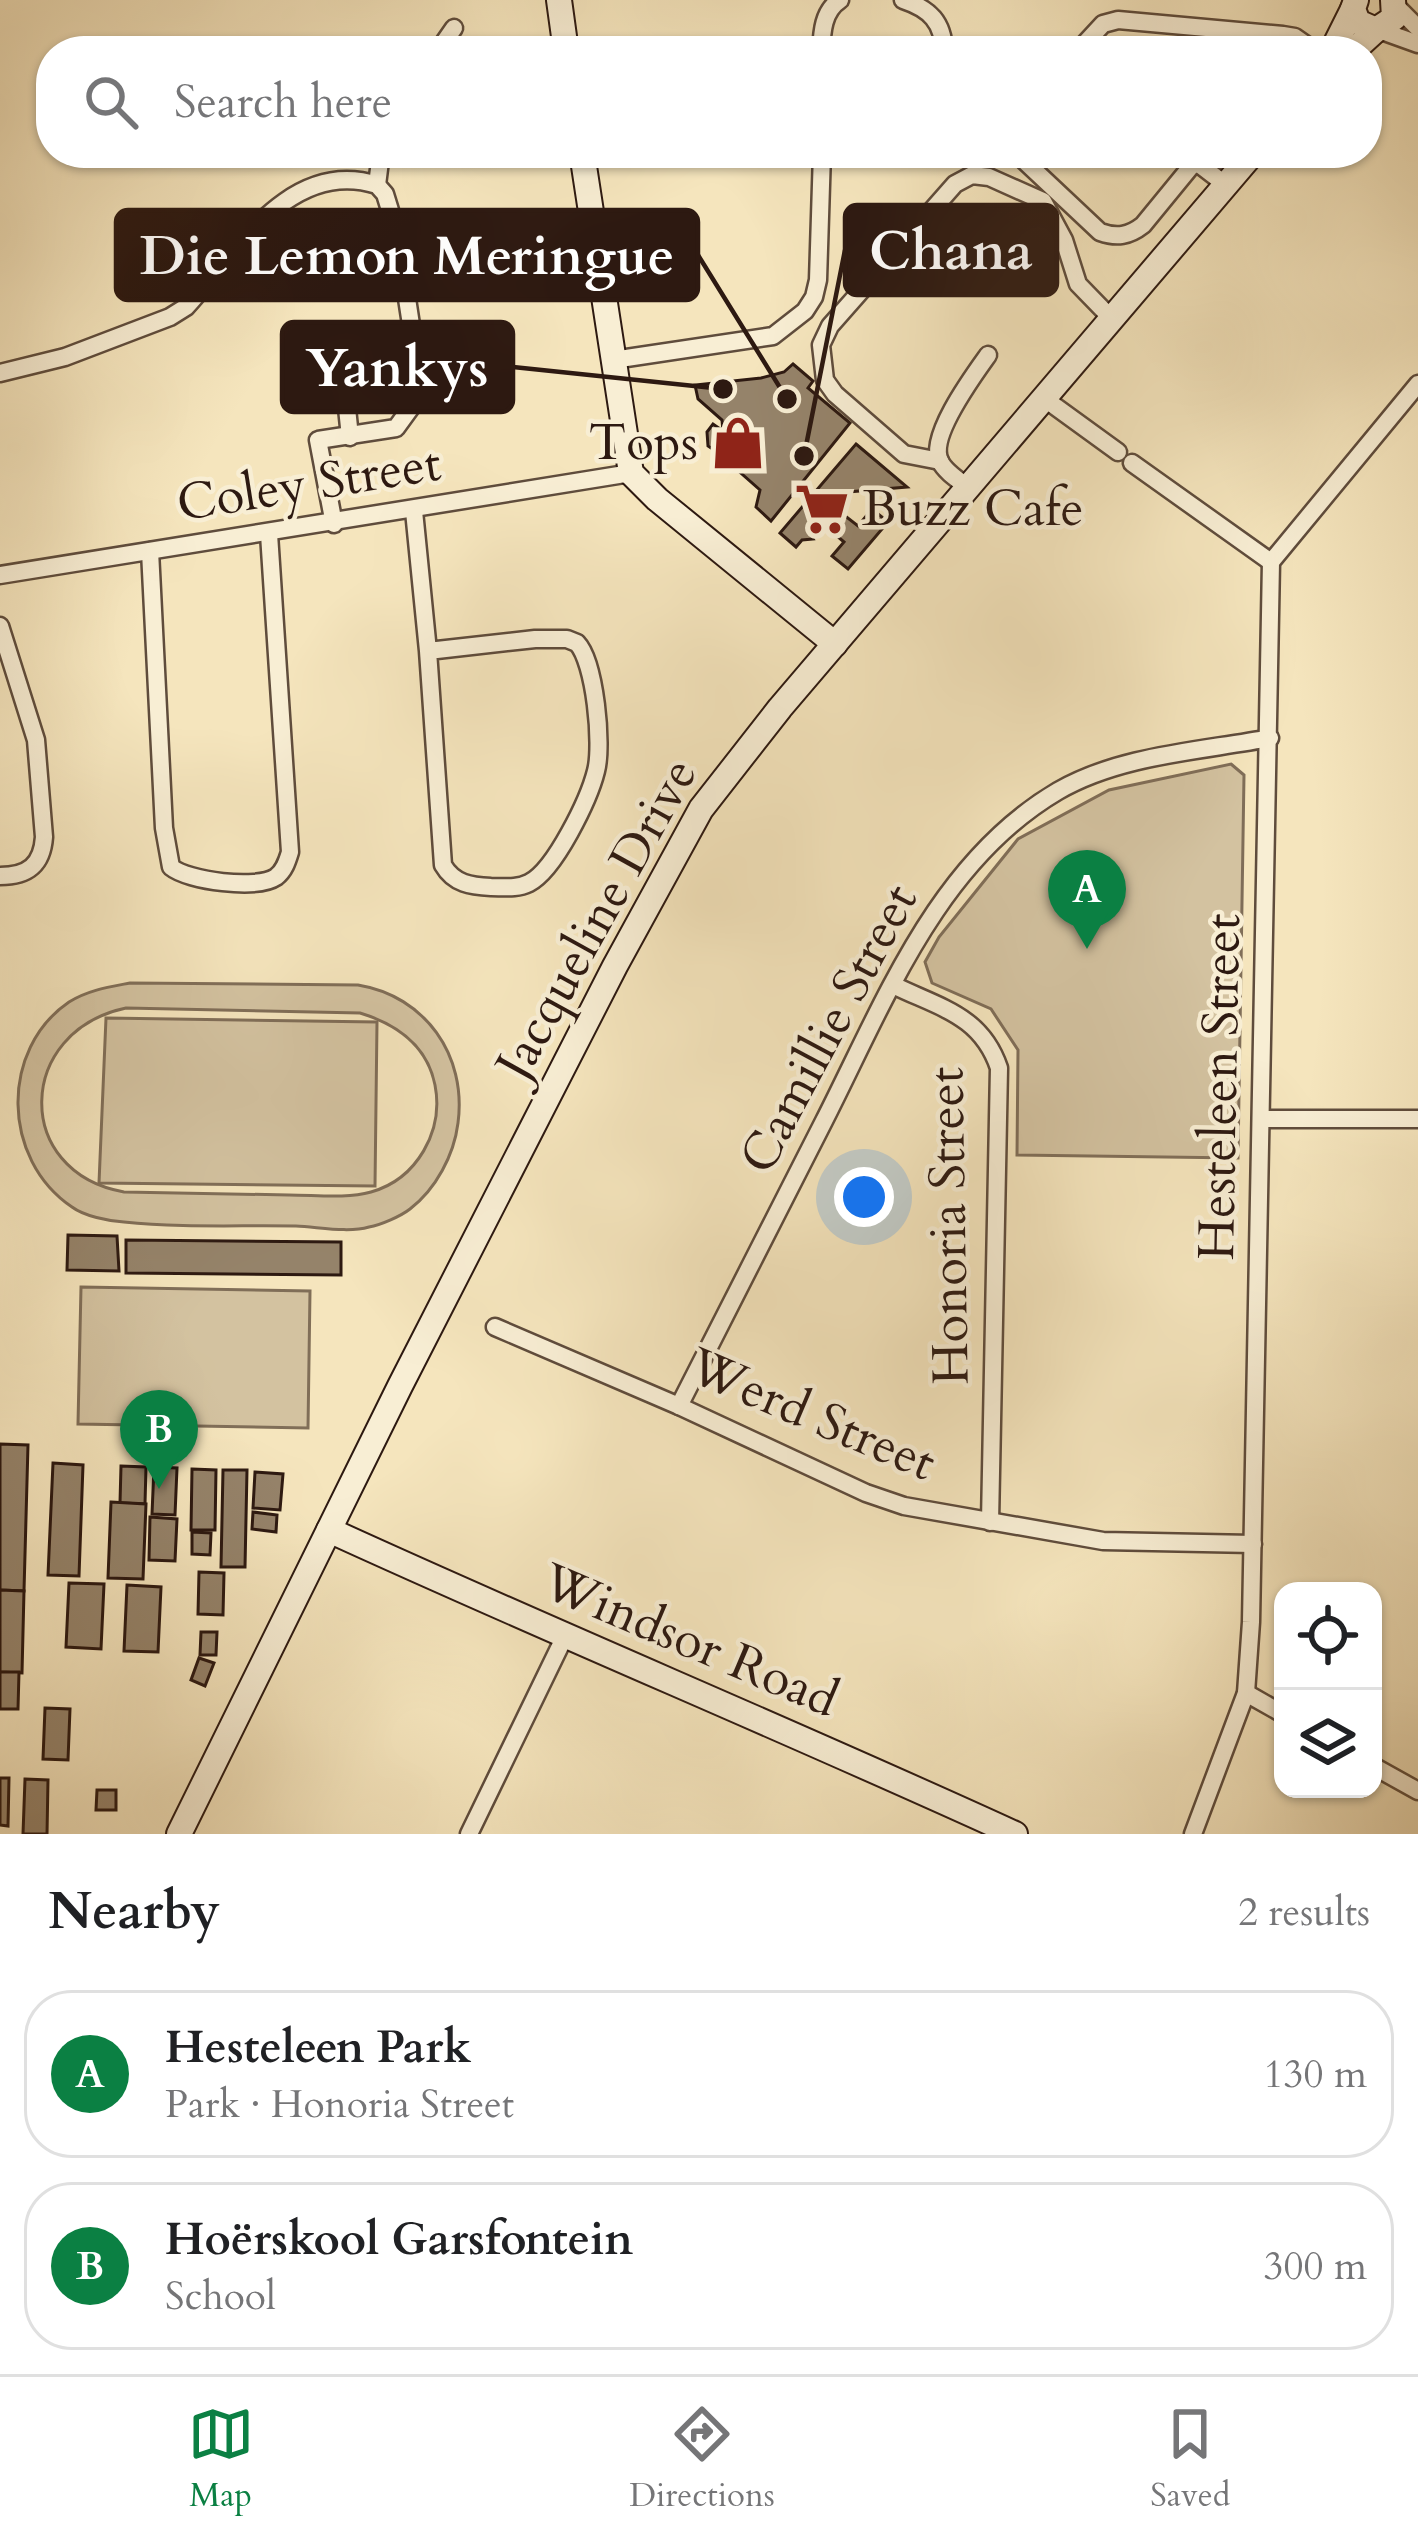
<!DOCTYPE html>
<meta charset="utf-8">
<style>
body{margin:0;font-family:Cardo,serif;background:#f2f2f2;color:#202124}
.controls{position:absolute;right:36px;bottom:36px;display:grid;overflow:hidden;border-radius:24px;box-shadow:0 3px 9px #0004}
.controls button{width:108px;height:108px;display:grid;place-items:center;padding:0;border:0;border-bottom:3px solid #e0e0e0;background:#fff;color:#202124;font:60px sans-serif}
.you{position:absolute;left:864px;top:1197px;width:42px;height:42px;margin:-30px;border:9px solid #fff;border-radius:50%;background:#1a73e8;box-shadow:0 0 0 18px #1a73e833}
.badge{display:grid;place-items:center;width:78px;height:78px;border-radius:50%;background:#0b8043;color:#fff;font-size:39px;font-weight:700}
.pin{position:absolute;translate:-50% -99px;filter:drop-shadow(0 3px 6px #0008)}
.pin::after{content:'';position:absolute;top:63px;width:42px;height:36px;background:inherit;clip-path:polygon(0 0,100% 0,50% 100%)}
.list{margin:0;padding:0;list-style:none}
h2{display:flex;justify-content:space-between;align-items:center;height:156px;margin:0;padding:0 48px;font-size:51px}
h2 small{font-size:39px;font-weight:400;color:#757577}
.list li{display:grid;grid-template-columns:78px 1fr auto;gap:36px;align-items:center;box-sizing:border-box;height:168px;margin:0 24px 24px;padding:0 24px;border:3px solid #e0e0e0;border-radius:48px}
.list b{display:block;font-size:45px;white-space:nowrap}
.list p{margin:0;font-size:39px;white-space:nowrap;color:#757577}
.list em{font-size:39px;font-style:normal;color:#757577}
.icon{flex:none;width:66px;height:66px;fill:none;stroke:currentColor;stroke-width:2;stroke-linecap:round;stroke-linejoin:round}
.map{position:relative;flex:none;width:1418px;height:1834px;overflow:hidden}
.search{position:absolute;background:#fff;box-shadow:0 3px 9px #0004;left:36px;right:36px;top:36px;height:132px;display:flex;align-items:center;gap:30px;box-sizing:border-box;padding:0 42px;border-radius:48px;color:#757577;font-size:45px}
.sheet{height:540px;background:#fff}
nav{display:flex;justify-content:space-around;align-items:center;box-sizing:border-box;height:168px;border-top:3px solid #e0e0e0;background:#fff;font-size:33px;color:#757577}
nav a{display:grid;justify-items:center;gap:6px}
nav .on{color:#0b8043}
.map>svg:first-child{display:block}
</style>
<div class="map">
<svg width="1418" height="1834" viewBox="0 0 1418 1834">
<rect width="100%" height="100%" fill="#f5e5bd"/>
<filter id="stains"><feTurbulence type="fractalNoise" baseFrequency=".00167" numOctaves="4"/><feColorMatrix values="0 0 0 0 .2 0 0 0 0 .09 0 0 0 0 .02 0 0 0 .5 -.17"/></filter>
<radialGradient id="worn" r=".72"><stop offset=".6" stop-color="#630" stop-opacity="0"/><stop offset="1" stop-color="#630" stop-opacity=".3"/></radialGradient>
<g fill="#d3c2a0" stroke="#806e58" stroke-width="3" fill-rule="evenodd">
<path d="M1231 764 1244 775 1238 1158 1017 1155 1018 1050 991 1009 932 983 925 962 939 937 1018 839 1109 790Z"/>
<path d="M130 983 358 985C425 996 467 1055 458 1123 454 1155 436 1189 410 1209 401 1216 381 1225 369 1227 348 1233 319 1227 296 1226 239 1225 180 1228 124 1222 108 1221 84 1216 72 1207 1 1159 0 1049 69 1002 88 990 109 987 130 983ZM126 1008 360 1013C396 1024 427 1045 435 1085 444 1131 417 1179 371 1192 346 1199 316 1195 289 1195 234 1194 179 1193 124 1192 12 1172 16 1031 126 1008Z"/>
<path d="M106 1018 377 1022 375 1186 99 1183Z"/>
<path d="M81 1287 310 1291 308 1428 78 1424Z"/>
</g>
<g fill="#95836a" stroke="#2d1911" stroke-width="3">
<path d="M793 364 813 381 808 388 850 423 771 521 756 507 760 490 725 459 724 443 717 452 708 446 707 432 713 424 723 431 722 420 698 399 695 385 761 378 784 372Z"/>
<path d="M856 444 907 487 848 492 811 536 813 539 802 540 796 547 780 533Z"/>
<path d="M835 508 858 526 872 509 888 522 848 569 832 556 844 542 822 523Z"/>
<path d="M68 1235 117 1236 119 1271 67 1270Z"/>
<path d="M126 1240 341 1242V1275L126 1273Z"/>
<path d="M0 1444 28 1445 24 1591 0 1590Z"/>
<path d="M53 1463 83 1465 79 1576 48 1575Z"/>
<path d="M121 1466 146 1467 145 1504 120 1503Z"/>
<path d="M154 1467 177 1468 175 1515 152 1514Z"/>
<path d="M192 1469 216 1470 215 1530H191Z"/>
<path d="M223 1470H247L245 1567H221Z"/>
<path d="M255 1472 283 1474 280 1510 253 1508Z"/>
<path d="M111 1502 146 1504 143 1579 108 1578Z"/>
<path d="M253 1512 277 1515 276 1532 252 1529Z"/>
<path d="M150 1517 177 1519 175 1561 149 1560Z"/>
<path d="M192 1532 211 1533 210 1555 192 1554Z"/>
<path d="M199 1572 224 1573 223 1615 198 1614Z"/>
<path d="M69 1583 104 1584 101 1649 66 1647Z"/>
<path d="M127 1585 161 1587 158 1652 124 1651Z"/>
<path d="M0 1590 24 1591 22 1673 0 1672Z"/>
<path d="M201 1632H217L216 1655H200Z"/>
<path d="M199 1658 214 1663 205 1686 191 1680Z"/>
<path d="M0 1672H19L18 1709H0Z"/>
<path d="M45 1708 70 1709 68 1760 43 1759Z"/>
<path d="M0 1778H9L8 1826 0 1825Z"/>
<path d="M25 1779 48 1780 47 1834H23Z"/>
<path d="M97 1790H116V1810H96Z"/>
</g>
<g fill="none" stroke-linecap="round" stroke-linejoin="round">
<defs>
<g id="street">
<path d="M903 0C930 9 943 22 944 51"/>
<path d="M1395 5 1418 28"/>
<path d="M1379 30 1418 44"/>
<path d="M438 51 454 28"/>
<path d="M821 51C822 32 823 11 840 0"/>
<path d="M1078 51 1103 24 1118 20 1283 35 1295 37 1315 51"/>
<path d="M1016 153 1100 232C1117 238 1129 236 1143 225L1193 164 1200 165 1226 185"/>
<path d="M377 185 381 153"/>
<path d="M613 360 773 336 805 311 814 297 818 280 822 153"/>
<path d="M416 362 471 358"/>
<path d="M0 373 65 357 170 317 186 307C235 254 290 157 377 185L385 194 397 233"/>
<path d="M1045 399 1118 452"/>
<path d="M350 437 341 350 349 342 368 343 377 361"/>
<path d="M940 461 904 454 835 394 825 380 821 345 830 326 955 184 972 175 989 177 1043 201 1064 240 1078 284 1112 319"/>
<path d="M1132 463 1271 562"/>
<path d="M969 488C960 481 945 472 940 461 928 437 973 376 988 355"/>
<path d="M414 511 428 651 535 639H567L577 643C595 662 603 745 596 771 589 799 555 870 529 883 517 889 504 887 491 887 471 886 454 884 443 865L428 651"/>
<path d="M334 524 318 440 396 428 412 406 419 377 397 233 427 226 468 224"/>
<path d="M150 551 164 828 171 867C188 881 257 890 276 877 284 871 287 862 290 852L269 534"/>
<path d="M0 575 631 473"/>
<path d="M0 626 36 740 44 837C42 865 28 876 0 876"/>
<path d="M893 985C940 1008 981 1015 999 1068L990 1522"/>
<path d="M1261 1119H1418"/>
<path d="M495 1327 679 1406 866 1493 904 1506 1103 1541 1253 1544"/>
<path d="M679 1406C727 1311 776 1216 824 1121 885 1001 937 862 1058 791 1120 755 1201 751 1270 738"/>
<path d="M1246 1693 1283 1714"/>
<path d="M1373 1766 1418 1791"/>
<path d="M469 1834 564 1638"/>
<path d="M1193 1834 1246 1693 1251 1622 1271 562 1418 384"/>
</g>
<g id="secondary">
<path d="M559 0 566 51"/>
<path d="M1356 0 1353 9 1358 22 1376 30 1394 18 1393 0"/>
<path d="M1332 51 1353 9"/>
<path d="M1353 51 1376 30"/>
<path d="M582 153 631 473 657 499 835 644"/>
<path d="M329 1530C556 1634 788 1730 1015 1834"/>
<path d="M179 1834 400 1386 615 966 701 809 780 708 1253 153"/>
</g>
</defs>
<use href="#street" stroke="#5f4c3c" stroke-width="21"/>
<use href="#secondary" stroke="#2d1911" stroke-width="28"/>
<use href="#street" stroke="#f8eed4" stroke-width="16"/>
<use href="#secondary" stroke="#f8eed4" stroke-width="24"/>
</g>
<defs>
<symbol id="shop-bare" viewBox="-9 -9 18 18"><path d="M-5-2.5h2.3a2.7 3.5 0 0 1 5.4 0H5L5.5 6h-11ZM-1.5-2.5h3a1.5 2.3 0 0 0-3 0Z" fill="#8f2418" stroke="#f8eed4" stroke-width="2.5" paint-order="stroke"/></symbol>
<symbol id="supermarket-bare" viewBox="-9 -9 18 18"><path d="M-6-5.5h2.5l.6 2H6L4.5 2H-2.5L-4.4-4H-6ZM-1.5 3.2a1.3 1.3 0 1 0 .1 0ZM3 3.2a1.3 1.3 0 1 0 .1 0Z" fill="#8f2418" stroke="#f8eed4" stroke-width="2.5" paint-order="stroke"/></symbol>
</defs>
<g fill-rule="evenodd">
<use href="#shop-bare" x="700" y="405" width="76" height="76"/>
<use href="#supermarket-bare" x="784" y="471" width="76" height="76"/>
</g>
<g text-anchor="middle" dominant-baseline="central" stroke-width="9" stroke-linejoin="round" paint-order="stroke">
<g font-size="51" fill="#2d1911" stroke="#f8eed4" text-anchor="end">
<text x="698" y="443">Tops</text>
<text x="862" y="509" text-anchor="start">Buzz Cafe</text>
</g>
<g font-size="51" fill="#2d1911" stroke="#f8eed4">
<text transform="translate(309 484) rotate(-9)">Coley Street</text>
<text transform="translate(597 919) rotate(-61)">Jacqueline Drive</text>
<text transform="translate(829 1029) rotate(-62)">Camillie Street</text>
<text transform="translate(1220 1087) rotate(-89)">Hesteleen Street</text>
<text transform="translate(949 1226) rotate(-91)">Honoria Street</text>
<text transform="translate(812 1415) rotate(23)">Werd Street</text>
<text transform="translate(690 1641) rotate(23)">Windsor Road</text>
</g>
</g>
<path fill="none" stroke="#2d1911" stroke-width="4.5" d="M804 456L845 250M787 399L698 255M723 389L513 367"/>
<g fill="#2d1911" stroke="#f8eed4" stroke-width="4.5">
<circle cx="804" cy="456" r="12"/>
<circle cx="787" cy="399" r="12"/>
<circle cx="723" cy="389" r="12"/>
</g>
<g fill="#2d1911" stroke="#2d1911" stroke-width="4.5">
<rect x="845" y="205" width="212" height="90" rx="12"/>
<rect x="116" y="210" width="582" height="90" rx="12"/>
<rect x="282" y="322" width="231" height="90" rx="12"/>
</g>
<g font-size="54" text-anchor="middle" font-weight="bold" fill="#fff">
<text x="951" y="269">Chana</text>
<text x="407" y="274">Die Lemon Meringue</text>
<text x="397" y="386">Yankys</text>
</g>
<rect width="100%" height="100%" filter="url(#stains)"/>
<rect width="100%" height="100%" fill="url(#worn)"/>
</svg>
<div class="controls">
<button><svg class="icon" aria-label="locate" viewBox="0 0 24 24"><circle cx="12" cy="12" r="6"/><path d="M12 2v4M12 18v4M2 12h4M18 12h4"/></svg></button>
<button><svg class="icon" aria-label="layers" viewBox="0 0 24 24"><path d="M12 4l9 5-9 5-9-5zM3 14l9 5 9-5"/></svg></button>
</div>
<div class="you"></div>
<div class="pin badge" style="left:1087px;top:949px">A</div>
<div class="pin badge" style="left:159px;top:1489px">B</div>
<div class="search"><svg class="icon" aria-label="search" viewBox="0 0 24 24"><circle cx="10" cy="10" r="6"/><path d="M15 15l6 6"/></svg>Search here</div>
</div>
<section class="sheet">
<h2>Nearby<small>2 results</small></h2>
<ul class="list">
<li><span class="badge">A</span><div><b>Hesteleen Park</b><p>Park · Honoria Street</p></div><em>130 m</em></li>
<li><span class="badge">B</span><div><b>Hoërskool Garsfontein</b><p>School</p></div><em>300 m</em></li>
</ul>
</section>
<nav>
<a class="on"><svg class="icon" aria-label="map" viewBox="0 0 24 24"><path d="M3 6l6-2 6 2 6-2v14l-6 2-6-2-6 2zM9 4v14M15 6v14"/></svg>Map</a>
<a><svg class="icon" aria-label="directions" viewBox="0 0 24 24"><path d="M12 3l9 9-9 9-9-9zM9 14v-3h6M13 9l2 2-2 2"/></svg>Directions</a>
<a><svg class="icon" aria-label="saved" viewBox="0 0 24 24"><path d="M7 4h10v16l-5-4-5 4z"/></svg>Saved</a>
</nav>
